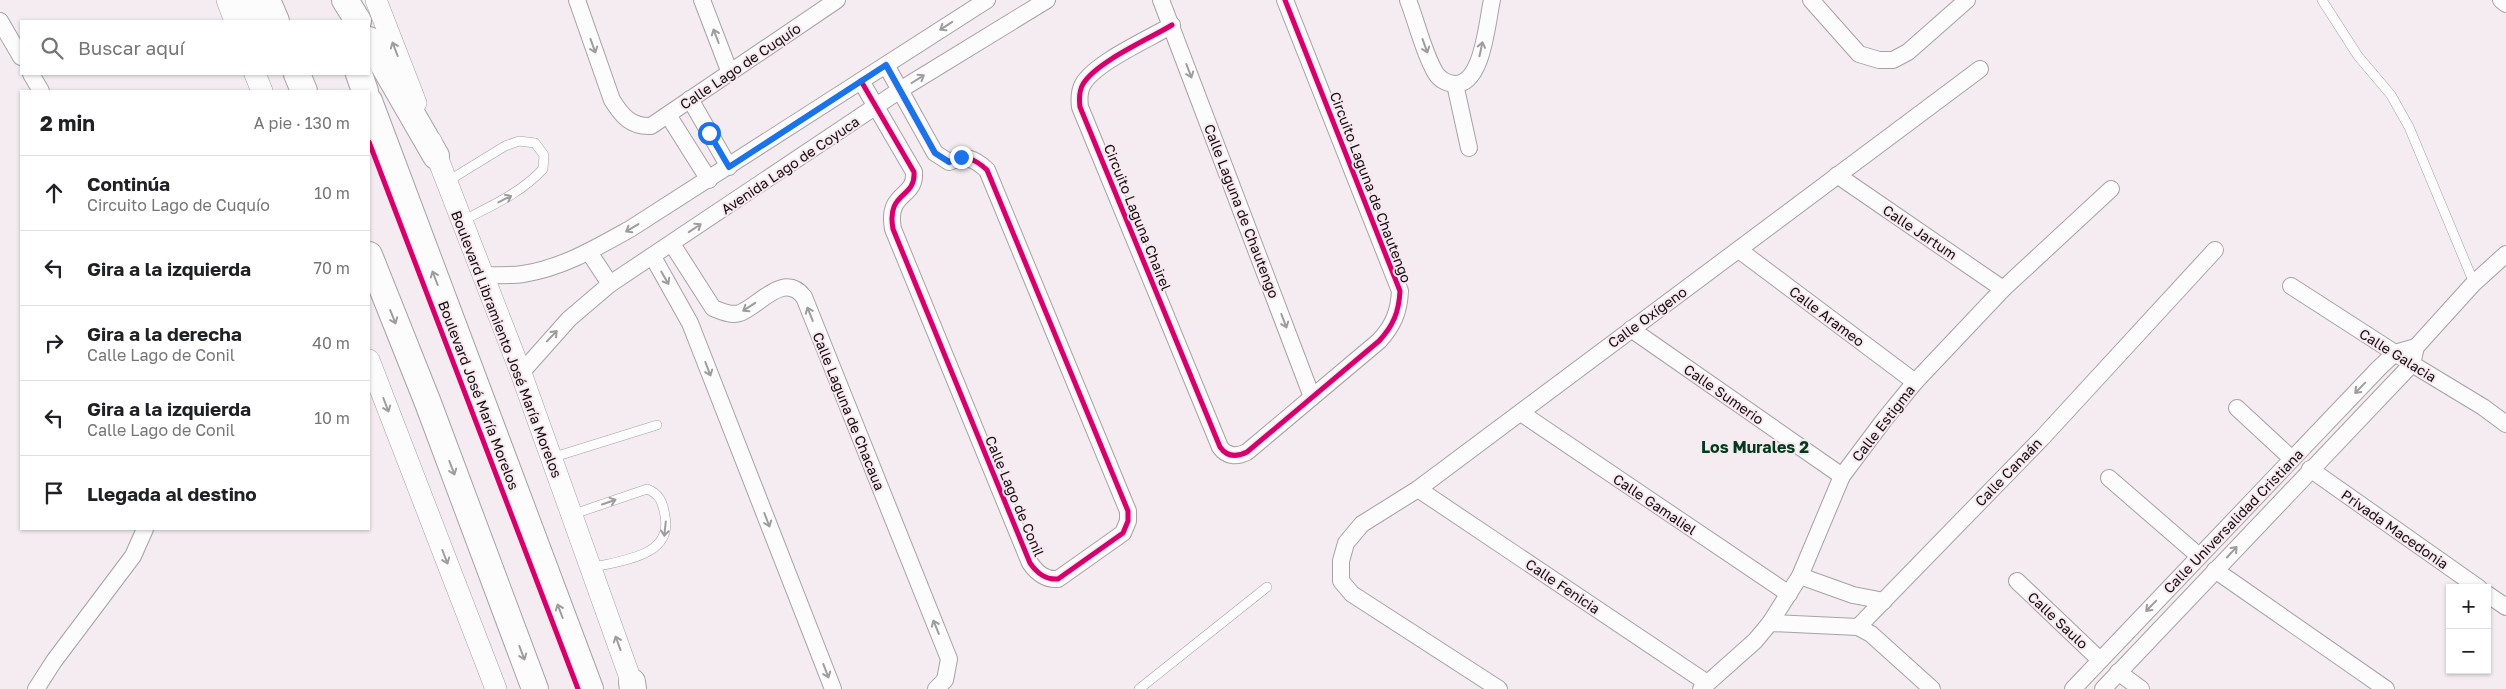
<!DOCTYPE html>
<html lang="es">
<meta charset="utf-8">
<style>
body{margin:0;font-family:"Golos Text",sans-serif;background:#f6f6f6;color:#202124}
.controls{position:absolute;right:15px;bottom:15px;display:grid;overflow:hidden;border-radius:0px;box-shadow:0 1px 4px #0004}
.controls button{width:45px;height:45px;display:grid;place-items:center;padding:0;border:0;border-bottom:1px solid #e0e0e0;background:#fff;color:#202124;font:25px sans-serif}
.stop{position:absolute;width:15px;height:15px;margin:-11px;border:4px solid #1a73e8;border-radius:50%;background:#fff}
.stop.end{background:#1a73e8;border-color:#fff;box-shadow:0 1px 5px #0008}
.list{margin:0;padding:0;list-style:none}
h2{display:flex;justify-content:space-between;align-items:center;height:65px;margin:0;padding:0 20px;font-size:21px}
h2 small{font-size:16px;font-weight:400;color:#757577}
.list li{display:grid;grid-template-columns:32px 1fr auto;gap:15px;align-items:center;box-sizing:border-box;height:75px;padding:0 20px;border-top:1px solid #e0e0e0}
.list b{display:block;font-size:19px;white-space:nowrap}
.list p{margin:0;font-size:16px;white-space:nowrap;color:#757577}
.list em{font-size:16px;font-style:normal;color:#757577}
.icon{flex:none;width:28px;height:28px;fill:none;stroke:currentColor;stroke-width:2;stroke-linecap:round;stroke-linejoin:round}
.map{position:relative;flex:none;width:2506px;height:689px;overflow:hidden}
.search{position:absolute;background:#fff;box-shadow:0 1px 4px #0004;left:20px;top:20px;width:350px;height:55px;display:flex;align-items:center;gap:12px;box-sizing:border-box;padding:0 18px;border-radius:0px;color:#757577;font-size:19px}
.panel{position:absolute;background:#fff;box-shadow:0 1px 4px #0004;left:20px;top:90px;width:350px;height:440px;border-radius:0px}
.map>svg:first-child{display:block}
</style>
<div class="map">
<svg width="2506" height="689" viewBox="0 0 2506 689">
<rect width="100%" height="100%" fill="#f4ecf0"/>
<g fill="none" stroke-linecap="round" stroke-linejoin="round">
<defs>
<g id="service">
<path d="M2322 0 2358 56 2391 95 2409 127 2474 283"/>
<path d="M448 181 505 146 519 141 535 143 544 155 543 169C521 193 491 206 462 221"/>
<path d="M551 458 657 425"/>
<path d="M571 515 647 489C660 494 663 503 665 516 673 557 621 560 591 568"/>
<path d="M1139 689 1267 587"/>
</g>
<g id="minor">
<path d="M577 0 612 100C622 116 631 127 651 126L837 0"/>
<path d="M702 0 730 73"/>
<path d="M1161 0 1312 397"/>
<path d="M1408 0C1417 23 1423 51 1435 72 1439 79 1446 83 1454 84 1483 86 1487 21 1492 0"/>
<path d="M1811 0 1859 54 1879 60H1893L1908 52 1967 0"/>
<path d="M2501 0 2506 4"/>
<path d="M0 21 21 57"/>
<path d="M1172 25C1149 39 1096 62 1083 84 1079 91 1079 99 1080 107L1220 447C1227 457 1237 457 1247 452L1379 341C1393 326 1399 312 1400 291L1285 0"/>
<path d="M31 74 41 91"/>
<path d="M861 81 914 172C916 199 886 191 893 229L1030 563C1037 573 1045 580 1058 579L1123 533 1128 521V511L987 170C974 158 966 155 949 162L935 153 886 65"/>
<path d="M1455 84 1469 148"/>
<path d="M690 99 729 167"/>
<path d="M668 115 709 180"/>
<path d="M1837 175 2003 289"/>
<path d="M672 244 713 308C721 311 731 316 740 313 760 305 784 271 804 297L949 659 945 680 936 689"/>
<path d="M1739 250 1915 382"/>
<path d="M589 252 610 284"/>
<path d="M653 257 690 323 833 689"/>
<path d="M484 275C497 275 510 276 523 274 562 268 596 248 630 229L987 0"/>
<path d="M2291 286 2412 364 2483 407 2506 424"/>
<path d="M1631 329 1842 476"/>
<path d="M521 373 569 319 610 284 900 90 1047 0"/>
<path d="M2237 408 2292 459"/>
<path d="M1521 413 1789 594"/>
<path d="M2310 469 2479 588"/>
<path d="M2109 478 2199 556"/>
<path d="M1418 489 1707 683"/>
<path d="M2215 570 2386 689"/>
<path d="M1800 576 1853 595 1884 601"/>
<path d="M2017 581 2100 660"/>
<path d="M2487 594 2506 607"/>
<path d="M1770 623 1858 627 1871 634 1932 689"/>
<path d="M1858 627 2042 438 2215 250"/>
<path d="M2118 672 2141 689"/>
<path d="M36 689 54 661 133 556 145 529"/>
<path d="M1499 689 1352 594 1341 581V561L1346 543 1362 524 1418 489 1980 69"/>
<path d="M1701 689 1755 641 1770 623 1800 576 1842 476 1884 420 1915 382 2003 289 2111 189"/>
<path d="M2073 689 2379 368 2395 353 2416 347"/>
<path d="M2103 689 2412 364 2416 347 2474 283 2506 254"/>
</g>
<g id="tertiary">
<path d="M227 0 235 21"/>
<path d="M376 0 416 103"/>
<path d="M255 74 262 91"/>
<path d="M431 141 521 373 634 689"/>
<path d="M369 360 496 689"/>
</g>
<g id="primary">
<path d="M246 0 249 21"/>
<path d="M267 0 276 21"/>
<path d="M345 0 358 21"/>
<path d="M369 40 436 156"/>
<path d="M297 74 304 91"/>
<path d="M359 74 365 91"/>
<path d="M369 101 590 689"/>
<path d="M369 255 428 403 535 689"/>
<path d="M632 682 633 689"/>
</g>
</defs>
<use href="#service" stroke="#a7a1a4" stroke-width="10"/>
<use href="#minor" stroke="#a7a1a4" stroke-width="18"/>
<use href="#tertiary" stroke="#a7a1a4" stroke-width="22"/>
<use href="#primary" stroke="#a7a1a4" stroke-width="28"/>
<use href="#service" stroke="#fdfcfd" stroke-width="9"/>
<use href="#minor" stroke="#fdfcfd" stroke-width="16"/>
<use href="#tertiary" stroke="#fdfcfd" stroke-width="21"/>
<use href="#primary" stroke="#fdfcfd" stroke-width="26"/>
<defs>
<g id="cycleway">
<path d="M1172 25C1149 39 1096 62 1083 84 1079 91 1079 99 1080 107L1220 447C1227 457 1237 457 1247 452L1379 341C1393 326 1399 312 1400 291L1285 0"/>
<path d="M861 81 914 172C916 199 886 191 893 229L1030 563C1037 573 1045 580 1058 579L1123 533 1128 521V511L987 170C974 158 966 155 949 162L935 153 886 65"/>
<path d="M369 142 578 689"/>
</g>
</defs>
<use href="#cycleway" stroke="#f8e8ef" stroke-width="8"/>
<use href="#cycleway" stroke="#d6006c" stroke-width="5"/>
</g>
<defs><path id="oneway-shaft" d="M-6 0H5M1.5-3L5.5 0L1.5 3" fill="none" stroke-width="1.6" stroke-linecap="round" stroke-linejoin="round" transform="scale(1.25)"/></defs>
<g stroke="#9f9c9d">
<use href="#oneway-shaft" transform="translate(946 26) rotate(147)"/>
<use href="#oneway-shaft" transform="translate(716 36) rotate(-111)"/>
<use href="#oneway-shaft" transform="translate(593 46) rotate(70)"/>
<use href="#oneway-shaft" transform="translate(1425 46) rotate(70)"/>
<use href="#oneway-shaft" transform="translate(395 49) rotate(-111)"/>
<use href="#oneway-shaft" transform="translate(1481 49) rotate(-78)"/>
<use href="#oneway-shaft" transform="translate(1189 71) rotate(69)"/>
<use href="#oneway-shaft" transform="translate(918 79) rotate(-32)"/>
<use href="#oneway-shaft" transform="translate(505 199) rotate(-27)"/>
<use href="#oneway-shaft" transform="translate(632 228) rotate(149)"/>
<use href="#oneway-shaft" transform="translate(695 228) rotate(-34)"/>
<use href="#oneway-shaft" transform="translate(435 278) rotate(-111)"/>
<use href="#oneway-shaft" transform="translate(665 278) rotate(60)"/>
<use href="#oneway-shaft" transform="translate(749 307) rotate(147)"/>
<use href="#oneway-shaft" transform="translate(810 314) rotate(-112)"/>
<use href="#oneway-shaft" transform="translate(393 317) rotate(68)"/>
<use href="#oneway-shaft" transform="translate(1284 321) rotate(69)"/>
<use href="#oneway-shaft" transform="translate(552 336) rotate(-46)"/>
<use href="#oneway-shaft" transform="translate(708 369) rotate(69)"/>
<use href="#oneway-shaft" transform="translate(2360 388) rotate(134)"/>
<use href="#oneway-shaft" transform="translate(386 405) rotate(69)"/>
<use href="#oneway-shaft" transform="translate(452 468) rotate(69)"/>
<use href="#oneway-shaft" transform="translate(609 502) rotate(-19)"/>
<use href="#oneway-shaft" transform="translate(767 520) rotate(69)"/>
<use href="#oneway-shaft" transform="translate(665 529) rotate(96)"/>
<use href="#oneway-shaft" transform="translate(2232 552) rotate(-47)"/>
<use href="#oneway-shaft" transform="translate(445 557) rotate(69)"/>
<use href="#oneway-shaft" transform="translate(2151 606) rotate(134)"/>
<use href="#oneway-shaft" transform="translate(560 611) rotate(-111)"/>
<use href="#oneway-shaft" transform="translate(936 627) rotate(-112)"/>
<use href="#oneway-shaft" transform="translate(618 643) rotate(-110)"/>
<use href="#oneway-shaft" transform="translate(522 653) rotate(69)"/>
<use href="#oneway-shaft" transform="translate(826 671) rotate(69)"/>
</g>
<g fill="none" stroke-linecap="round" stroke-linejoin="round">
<path stroke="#1a73e8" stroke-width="6" d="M709 133 729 167 886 65 935 153 949 162 961 157"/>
</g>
<g text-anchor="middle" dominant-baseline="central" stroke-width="4" stroke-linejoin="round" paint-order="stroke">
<g font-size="14" fill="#110c0e" stroke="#f8e8ef">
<text transform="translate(740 66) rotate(-34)">Calle Lago de Cuquío</text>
<text transform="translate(790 165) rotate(-34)">Avenida Lago de Coyuca</text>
<text transform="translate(1371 187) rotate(69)">Circuito Laguna de Chautengo</text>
<text transform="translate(1242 211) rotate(69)">Calle Laguna de Chautengo</text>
<text transform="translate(1138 217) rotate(68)">Circuito Laguna Chairel</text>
<text transform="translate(1920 232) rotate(34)">Calle Jartum</text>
<text transform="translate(1827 316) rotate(37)">Calle Arameo</text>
<text transform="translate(1647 317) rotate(-36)">Calle Oxígeno</text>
<text transform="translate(507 344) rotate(69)">Boulevard Libramiento José María Morelos</text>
<text transform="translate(2398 355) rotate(32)">Calle Galacia</text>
<text transform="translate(1724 394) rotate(35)">Calle Sumerio</text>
<text transform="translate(479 395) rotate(69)">Boulevard José María Morelos</text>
<text transform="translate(849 411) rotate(68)">Calle Laguna de Chacaua</text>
<text transform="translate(1883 423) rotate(-52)">Calle Estigma</text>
<text transform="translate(2008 472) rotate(-46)">Calle Canaán</text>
<text transform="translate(1015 496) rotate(67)">Calle Lago de Conil</text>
<text transform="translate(1655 504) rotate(34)">Calle Gamaliel</text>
<text transform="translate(2233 521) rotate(-46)">Calle Universalidad Cristiana</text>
<text transform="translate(2395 529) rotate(35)">Privada Macedonia</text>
<text transform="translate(1563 586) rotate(34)">Calle Fenicia</text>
<text transform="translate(2058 620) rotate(43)">Calle Saulo</text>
</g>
<g font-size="16" font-weight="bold" fill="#003c1c" stroke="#f8e8ef">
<text x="1755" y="447">Los Murales 2</text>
</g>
</g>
</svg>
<div class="controls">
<button>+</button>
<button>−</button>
</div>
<div class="stop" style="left:709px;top:133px"></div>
<div class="stop end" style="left:961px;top:157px"></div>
<div class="search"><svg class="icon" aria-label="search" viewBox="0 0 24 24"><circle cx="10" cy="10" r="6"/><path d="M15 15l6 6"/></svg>Buscar aquí</div>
<section class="panel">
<h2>2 min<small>A pie · 130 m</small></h2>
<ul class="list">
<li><svg class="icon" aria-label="ahead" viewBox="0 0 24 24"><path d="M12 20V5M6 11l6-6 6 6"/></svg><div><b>Continúa</b><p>Circuito Lago de Cuquío</p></div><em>10 m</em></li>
<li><svg class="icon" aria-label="left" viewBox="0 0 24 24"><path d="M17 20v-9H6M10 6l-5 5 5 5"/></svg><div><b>Gira a la izquierda</b></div><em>70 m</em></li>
<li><svg class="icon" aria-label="right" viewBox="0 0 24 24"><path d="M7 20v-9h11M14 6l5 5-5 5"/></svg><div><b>Gira a la derecha</b><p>Calle Lago de Conil</p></div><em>40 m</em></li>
<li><svg class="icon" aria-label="left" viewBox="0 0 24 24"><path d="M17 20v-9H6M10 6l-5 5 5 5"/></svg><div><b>Gira a la izquierda</b><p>Calle Lago de Conil</p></div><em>10 m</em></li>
<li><svg class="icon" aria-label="arrive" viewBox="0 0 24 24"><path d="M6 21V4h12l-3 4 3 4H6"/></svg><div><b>Llegada al destino</b></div></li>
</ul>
</section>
</div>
